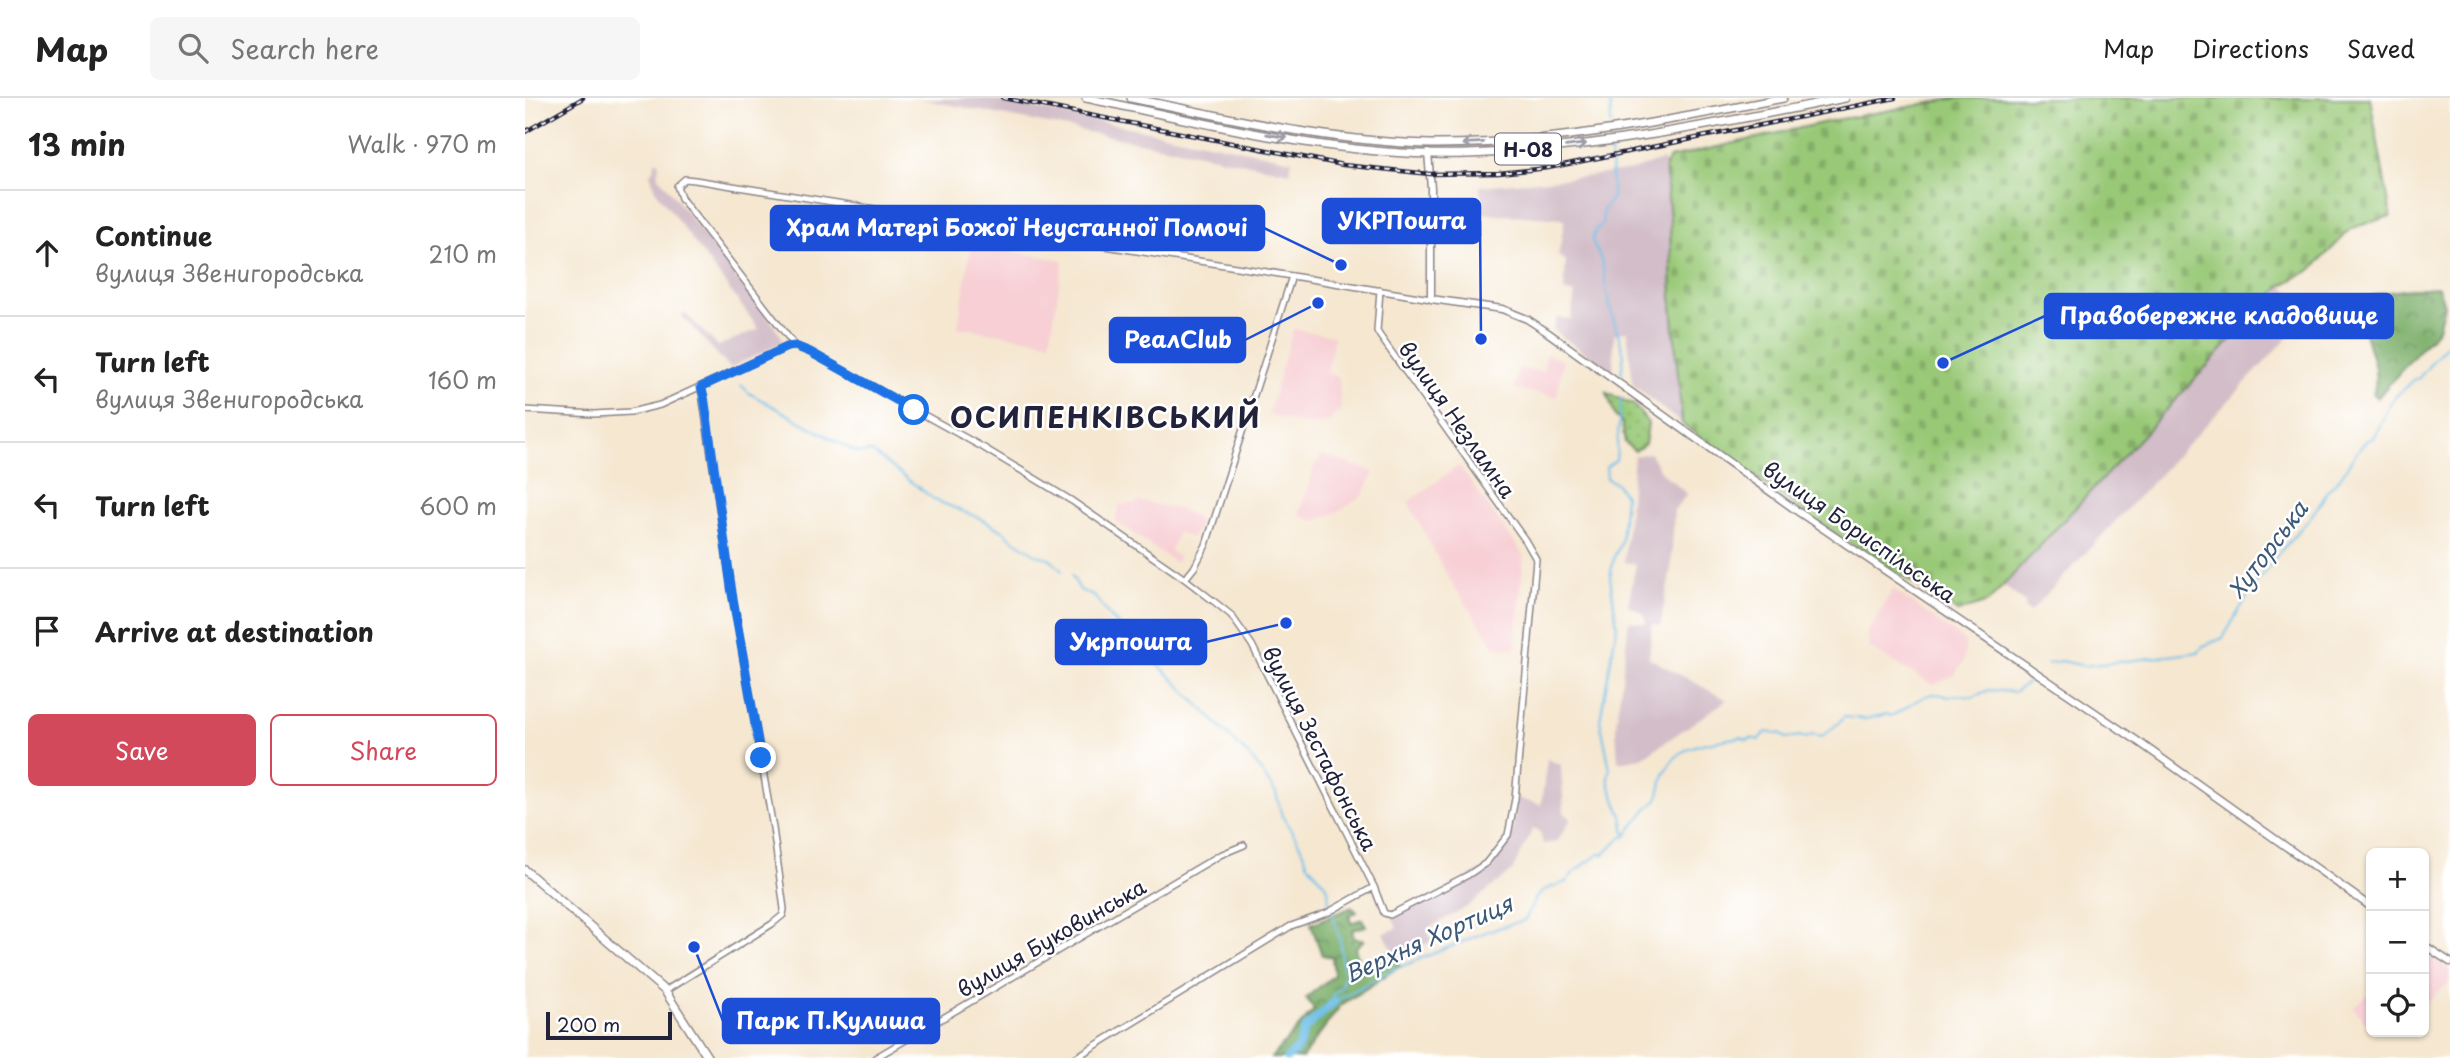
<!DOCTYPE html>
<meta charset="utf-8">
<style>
body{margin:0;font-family:"Playpen Sans",sans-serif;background:#f6f6f6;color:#222}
.controls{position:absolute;right:21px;bottom:21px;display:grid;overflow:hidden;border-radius:10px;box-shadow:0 2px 5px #0004}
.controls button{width:63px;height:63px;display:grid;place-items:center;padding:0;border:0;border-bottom:2px solid #e0e0e0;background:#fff;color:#222;font:35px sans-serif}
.scale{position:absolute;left:21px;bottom:18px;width:126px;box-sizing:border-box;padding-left:7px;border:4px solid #22223b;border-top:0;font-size:19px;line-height:24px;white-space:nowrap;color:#22223b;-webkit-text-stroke:5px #fff;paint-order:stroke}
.stop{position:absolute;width:21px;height:21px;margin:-16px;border:5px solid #1a73e8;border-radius:50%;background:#fff}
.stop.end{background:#1a73e8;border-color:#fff;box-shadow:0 2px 7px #0008}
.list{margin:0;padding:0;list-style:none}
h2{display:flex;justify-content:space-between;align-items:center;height:91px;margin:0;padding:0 28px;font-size:30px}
h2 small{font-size:23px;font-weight:400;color:#767676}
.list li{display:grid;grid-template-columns:46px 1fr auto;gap:21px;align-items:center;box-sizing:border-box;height:126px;padding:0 28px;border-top:2px solid #e0e0e0}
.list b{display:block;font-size:26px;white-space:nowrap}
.list p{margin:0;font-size:23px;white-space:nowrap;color:#767676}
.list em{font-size:23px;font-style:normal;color:#767676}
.actions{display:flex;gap:14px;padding:21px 28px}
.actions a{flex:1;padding:16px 0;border:2px solid #d1495b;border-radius:10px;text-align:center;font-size:24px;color:#d1495b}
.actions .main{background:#d1495b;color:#fff}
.icon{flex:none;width:38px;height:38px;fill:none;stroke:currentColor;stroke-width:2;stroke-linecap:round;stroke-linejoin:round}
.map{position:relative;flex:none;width:1925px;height:960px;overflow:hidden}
header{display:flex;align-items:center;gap:42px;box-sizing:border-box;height:98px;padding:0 35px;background:#fff;border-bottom:2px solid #e0e0e0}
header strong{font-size:33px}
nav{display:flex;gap:38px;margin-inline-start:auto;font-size:24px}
.search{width:490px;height:63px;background:#f6f6f6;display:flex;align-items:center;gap:18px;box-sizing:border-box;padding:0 24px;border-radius:10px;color:#767676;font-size:26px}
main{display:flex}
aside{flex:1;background:#fff}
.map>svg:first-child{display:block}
</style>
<header>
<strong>Map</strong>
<div class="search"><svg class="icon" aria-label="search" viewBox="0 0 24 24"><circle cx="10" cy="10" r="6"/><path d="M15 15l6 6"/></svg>Search here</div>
<nav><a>Map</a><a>Directions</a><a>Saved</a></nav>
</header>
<main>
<aside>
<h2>13 min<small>Walk · 970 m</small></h2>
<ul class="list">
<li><svg class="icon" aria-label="ahead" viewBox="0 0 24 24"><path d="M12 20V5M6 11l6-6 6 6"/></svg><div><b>Continue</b><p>вулиця Звенигородська</p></div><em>210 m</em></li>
<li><svg class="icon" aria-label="left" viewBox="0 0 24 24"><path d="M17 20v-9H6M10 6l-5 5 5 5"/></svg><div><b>Turn left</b><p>вулиця Звенигородська</p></div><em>160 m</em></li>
<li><svg class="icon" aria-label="left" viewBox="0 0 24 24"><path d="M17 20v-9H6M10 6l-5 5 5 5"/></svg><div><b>Turn left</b></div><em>600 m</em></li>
<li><svg class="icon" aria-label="arrive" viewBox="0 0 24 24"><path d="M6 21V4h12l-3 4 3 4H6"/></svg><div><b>Arrive at destination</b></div></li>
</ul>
<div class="actions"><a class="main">Save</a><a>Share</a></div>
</aside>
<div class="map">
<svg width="1925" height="960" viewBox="0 0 1925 960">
<defs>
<pattern id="forest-crowns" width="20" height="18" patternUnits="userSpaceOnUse" patternTransform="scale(1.75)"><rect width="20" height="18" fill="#7aad68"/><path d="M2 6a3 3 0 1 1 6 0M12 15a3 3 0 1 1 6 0" fill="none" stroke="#648c57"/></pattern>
<pattern id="cemetery-stones" width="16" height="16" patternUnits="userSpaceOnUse" patternTransform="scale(1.75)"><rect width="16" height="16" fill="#99c977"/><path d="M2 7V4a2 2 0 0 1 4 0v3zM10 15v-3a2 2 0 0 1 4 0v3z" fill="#84ac68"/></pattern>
<pattern id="park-dots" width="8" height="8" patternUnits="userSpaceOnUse" patternTransform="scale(1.75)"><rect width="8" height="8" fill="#99c977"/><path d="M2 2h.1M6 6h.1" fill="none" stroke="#84ac68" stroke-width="1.8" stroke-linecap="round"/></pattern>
</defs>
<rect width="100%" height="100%" fill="#fff"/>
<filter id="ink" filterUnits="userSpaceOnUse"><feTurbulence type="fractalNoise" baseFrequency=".0143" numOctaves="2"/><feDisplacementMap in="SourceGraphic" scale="14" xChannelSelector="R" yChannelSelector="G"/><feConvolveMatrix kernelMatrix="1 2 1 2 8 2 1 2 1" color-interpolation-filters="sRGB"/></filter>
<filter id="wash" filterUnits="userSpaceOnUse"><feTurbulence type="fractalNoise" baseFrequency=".00686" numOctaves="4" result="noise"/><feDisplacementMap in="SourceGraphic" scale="28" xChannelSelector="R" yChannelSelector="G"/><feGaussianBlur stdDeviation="1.57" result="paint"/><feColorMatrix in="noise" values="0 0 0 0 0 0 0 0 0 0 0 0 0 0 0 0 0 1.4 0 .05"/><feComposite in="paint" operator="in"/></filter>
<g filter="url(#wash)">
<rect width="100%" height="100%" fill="#f5e7d0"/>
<g fill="#f7cfd4">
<path d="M446 147 538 162 525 244 433 229Z"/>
<path d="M768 231 809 238 802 276 814 279 816 311 804 323 787 328 743 317Z"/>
<path d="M1021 256 1038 262 1032 299 990 291 994 270 1018 274Z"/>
<path d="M797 357 849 374 838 397 812 414 790 423 774 417 790 367Z"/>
<path d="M932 369H935L999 458 990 550 970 549 923 479 883 404Z"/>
<path d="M615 403 655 412 673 421V429L667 440 653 434 645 453 653 459 651 465 590 423 595 406 600 408 601 405 608 406Z"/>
<path d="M1368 491 1441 544 1438 565 1429 577 1408 587 1344 550 1343 534Z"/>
<path d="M1899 852 1925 873V884L1899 906Z"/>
<path d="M1846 894V931L1828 909Z"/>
</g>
<g fill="#d2bdc8">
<path d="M458 0 767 62 765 74 396 1Z"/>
<path d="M1137 62 1140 67 1145 122 1147 205 1157 326 1108 287 1102 233 1089 236 1088 274 1027 232 1032 220 1046 221 1050 196 1039 193 1041 163 1033 158 1040 121 957 115 955 88 1058 79 1107 72Z"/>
<path d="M130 63H134L133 77 202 168 249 227 257 240 256 245 205 270 156 217 160 215 193 248 234 231 130 92 125 75 129 71Z"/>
<path d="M1757 187 1786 215 1505 514 1499 510 1501 506 1477 486Z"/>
<path d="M1125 355 1135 373 1162 396 1149 412 1146 471 1135 528 1127 526 1124 560 1202 602 1117 660 1093 664 1091 629 1104 523 1121 525 1119 515 1103 507 1111 466 1099 464 1109 358Z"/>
<path d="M1022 661 1036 667 1039 714 1046 721 1032 744 1018 746 1015 733 1008 731 987 773 942 809 902 831 907 843 872 861 859 835 872 830 867 819 960 770 978 750 988 732 991 700 1016 707Z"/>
</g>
<g fill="url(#forest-crowns)" stroke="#4e6852" stroke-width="2">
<path d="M1913 189 1919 207 1913 231 1852 300 1848 296C1859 265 1831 234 1836 203 1855 192 1890 191 1913 189Z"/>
<path d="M827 809 832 814 824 817 826 825 837 821 841 828 827 832 829 840 839 842 830 850 835 869 866 853 875 868 816 907 777 960H746L789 912 781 900 809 877 807 859 797 857 786 826Z"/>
</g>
<path fill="url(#cemetery-stones)" stroke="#5e7659" stroke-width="2" d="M1433 0H1845L1866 118 1827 130 1786 172 1757 187 1463 504 1433 514 1294 425 1157 326 1147 205 1145 122 1140 67 1145 60 1310 22Z"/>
<path fill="url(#park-dots)" stroke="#5e7659" stroke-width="2" d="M1082 295 1109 307 1123 325 1120 346 1110 353 1100 345 1097 325 1090 318Z"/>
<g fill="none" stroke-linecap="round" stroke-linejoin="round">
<g stroke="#6fbfea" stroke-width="2">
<path d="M1085 0 1086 27"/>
<path d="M1086 47 1087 99 1078 113 1077 127 1071 131 1067 142 1077 164 1084 206 1099 256 1096 276"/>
<path d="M216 287 224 295 329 353 335 355 347 354 410 402 454 420 480 434 483 438 512 457 524 460 537 473"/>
<path d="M1096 300 1091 362 1081 369 1082 381 1092 386 1100 398 1096 445 1089 459 1085 479 1092 528 1075 622 1085 671 1083 679 1085 689 1097 718 1100 736"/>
<path d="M547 478 555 492 570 499 583 516 608 542H620L631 555 634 567 728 662 751 695 757 718 773 743 783 766 803 790 804 804 816 846V862L820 878 817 883V889L807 898 808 905"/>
<path d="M1522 566 1536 563 1560 568 1659 556 1674 554 1678 548 1698 540 1729 487 1745 469 1746 464 1783 422 1797 403 1802 393 1814 381 1831 355 1842 342 1847 341 1856 326 1862 310 1870 299 1889 281H1893L1925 243"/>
<path d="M810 903 849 882H853L858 876 966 832 1000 822 1010 801 1019 792 1041 784 1049 774 1074 756H1079L1095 740 1101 738C1107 728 1113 723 1119 714 1122 709 1127 707 1131 703 1136 695 1136 685 1139 677 1153 643 1185 645 1216 639L1222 642 1226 640 1234 642 1241 634 1252 636 1255 635 1261 640 1275 638 1280 640 1288 637 1296 639C1301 636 1315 624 1319 619L1341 621 1362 616 1365 618C1386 611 1400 588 1423 599L1430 597 1448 599 1464 592 1489 594 1505 583"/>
</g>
<path stroke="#6fbfea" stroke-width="8" d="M762 960 773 950 780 931 810 903"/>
</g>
</g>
<g filter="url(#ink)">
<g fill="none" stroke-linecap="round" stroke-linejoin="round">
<defs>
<g id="tertiary">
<path d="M855 192 852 233 855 238 1000 442 1011 461 990 701 983 737 961 765 943 777 865 817 859 815 849 789 727 547 706 517 691 505 660 481 547 403 459 350 285 254 270 248 156 100 152 88 160 81 170 82 767 178 906 201"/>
<path d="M0 312 69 316 106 314 135 307 262 249 270 248"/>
<path d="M660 481 669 470 681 447 767 178"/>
<path d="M140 893 247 826 258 817 259 811 248 730 207 495 176 289"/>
<path d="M350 960 695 757 719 747"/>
<path d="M550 960 766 828 802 815 849 789"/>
</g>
<g id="secondary">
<path d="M903 55 906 90V201L977 211 1002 221 1022 234 1275 415 1611 642 1846 809"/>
<path d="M1899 847 1925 864"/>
</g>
<g id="primary">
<path d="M561 0C686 26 814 60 943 56 1070 51 1196 25 1320 0"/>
<path d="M606 0C704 20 805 44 905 46 1025 47 1141 23 1258 0"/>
<path d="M0 772 140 893 183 960"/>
</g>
</defs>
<use href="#tertiary" stroke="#8c8486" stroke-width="8"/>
<use href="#secondary" stroke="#8c8486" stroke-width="9"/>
<use href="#primary" stroke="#8c8486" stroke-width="10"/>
<use href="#tertiary" stroke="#fff" stroke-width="5"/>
<use href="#secondary" stroke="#fff" stroke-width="6"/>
<use href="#primary" stroke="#fff" stroke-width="7"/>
<defs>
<g id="rail">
<path d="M478 0 818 67 905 76 974 75 1023 70 1370 0"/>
<path d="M0 34 58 0"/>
</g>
</defs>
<use href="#rail" stroke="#22223b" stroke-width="4.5"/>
<use href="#rail" stroke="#fff" stroke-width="2" stroke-dasharray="5" stroke-linecap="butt"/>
</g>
<defs><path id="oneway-shaft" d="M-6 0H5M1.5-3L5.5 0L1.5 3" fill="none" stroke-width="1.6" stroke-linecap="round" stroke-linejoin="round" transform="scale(1.75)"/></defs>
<g stroke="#9c9ca7">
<use href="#oneway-shaft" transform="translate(752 38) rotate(10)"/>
<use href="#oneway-shaft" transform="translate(948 45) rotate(177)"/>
<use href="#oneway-shaft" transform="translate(1051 47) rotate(-7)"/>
</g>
</g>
<g fill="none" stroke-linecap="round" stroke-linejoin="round" filter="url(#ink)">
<path stroke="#1a73e8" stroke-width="9" d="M236 660 207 495 179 298 176 289 262 249 270 248 285 254 389 312"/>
</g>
<g text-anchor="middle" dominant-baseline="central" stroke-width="5" stroke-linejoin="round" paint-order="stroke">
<rect fill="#fff" stroke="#646476" stroke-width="2" x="970" y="35.5" width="66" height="31" rx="5"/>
<g font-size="19" font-weight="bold" fill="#22223b">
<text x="1003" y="51">Н-08</text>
</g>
<g font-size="21" fill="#22223b" stroke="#fff">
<text transform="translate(933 321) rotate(55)">вулиця Незламна</text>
<text transform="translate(1335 433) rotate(35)">вулиця Бориспільська</text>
<text transform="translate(796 650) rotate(63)">вулиця Зестафонська</text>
<text transform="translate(526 839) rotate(-30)">вулиця Буковинська</text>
</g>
<g font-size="23" font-style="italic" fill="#3d5978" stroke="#fff">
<text transform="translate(1742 451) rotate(-53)">Хуторська</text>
<text transform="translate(903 840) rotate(-24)">Верхня Хортиця</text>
</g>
<g font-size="28" font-weight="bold" letter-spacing="2" fill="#22223b" stroke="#fff">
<text x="581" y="318">ОСИПЕНКІВСЬКИЙ</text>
</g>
</g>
<path fill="none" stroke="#1d4ed8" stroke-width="2.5" d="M956 241L955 123M816 167L739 130M1418 265L1520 218M793 205L720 242M761 525L681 544M169 849L198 923"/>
<g fill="#1d4ed8" stroke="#fff" stroke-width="2.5">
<circle cx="956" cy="241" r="7"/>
<circle cx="816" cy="167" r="7"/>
<circle cx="1418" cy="265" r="7"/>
<circle cx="793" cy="205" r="7"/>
<circle cx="761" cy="525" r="7"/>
<circle cx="169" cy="849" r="7"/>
</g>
<g fill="#1d4ed8" stroke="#1d4ed8" stroke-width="2.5">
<rect x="798" y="101" width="157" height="44" rx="7"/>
<rect x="246" y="108" width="493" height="44" rx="7"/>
<rect x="1520" y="196" width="348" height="44" rx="7"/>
<rect x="585" y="220" width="135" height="44" rx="7"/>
<rect x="531" y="522" width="150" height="44" rx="7"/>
<rect x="198" y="901" width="216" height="44" rx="7"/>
</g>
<g font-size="23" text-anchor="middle" font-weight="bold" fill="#fff">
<text x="877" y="131">УКРПошта</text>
<text x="492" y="138">Храм Матері Божої Неустанної Помочі</text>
<text x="1694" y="226">Правобережне кладовище</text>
<text x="653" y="250">РеалClub</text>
<text x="606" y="552">Укрпошта</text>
<text x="306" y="931">Парк П.Кулиша</text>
</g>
</svg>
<div class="controls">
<button>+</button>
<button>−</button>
<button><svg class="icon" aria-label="locate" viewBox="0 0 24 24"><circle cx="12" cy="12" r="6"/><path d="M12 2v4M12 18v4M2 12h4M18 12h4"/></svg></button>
</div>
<div class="scale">200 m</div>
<div class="stop" style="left:389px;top:312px"></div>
<div class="stop end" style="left:236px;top:660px"></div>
</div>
</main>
